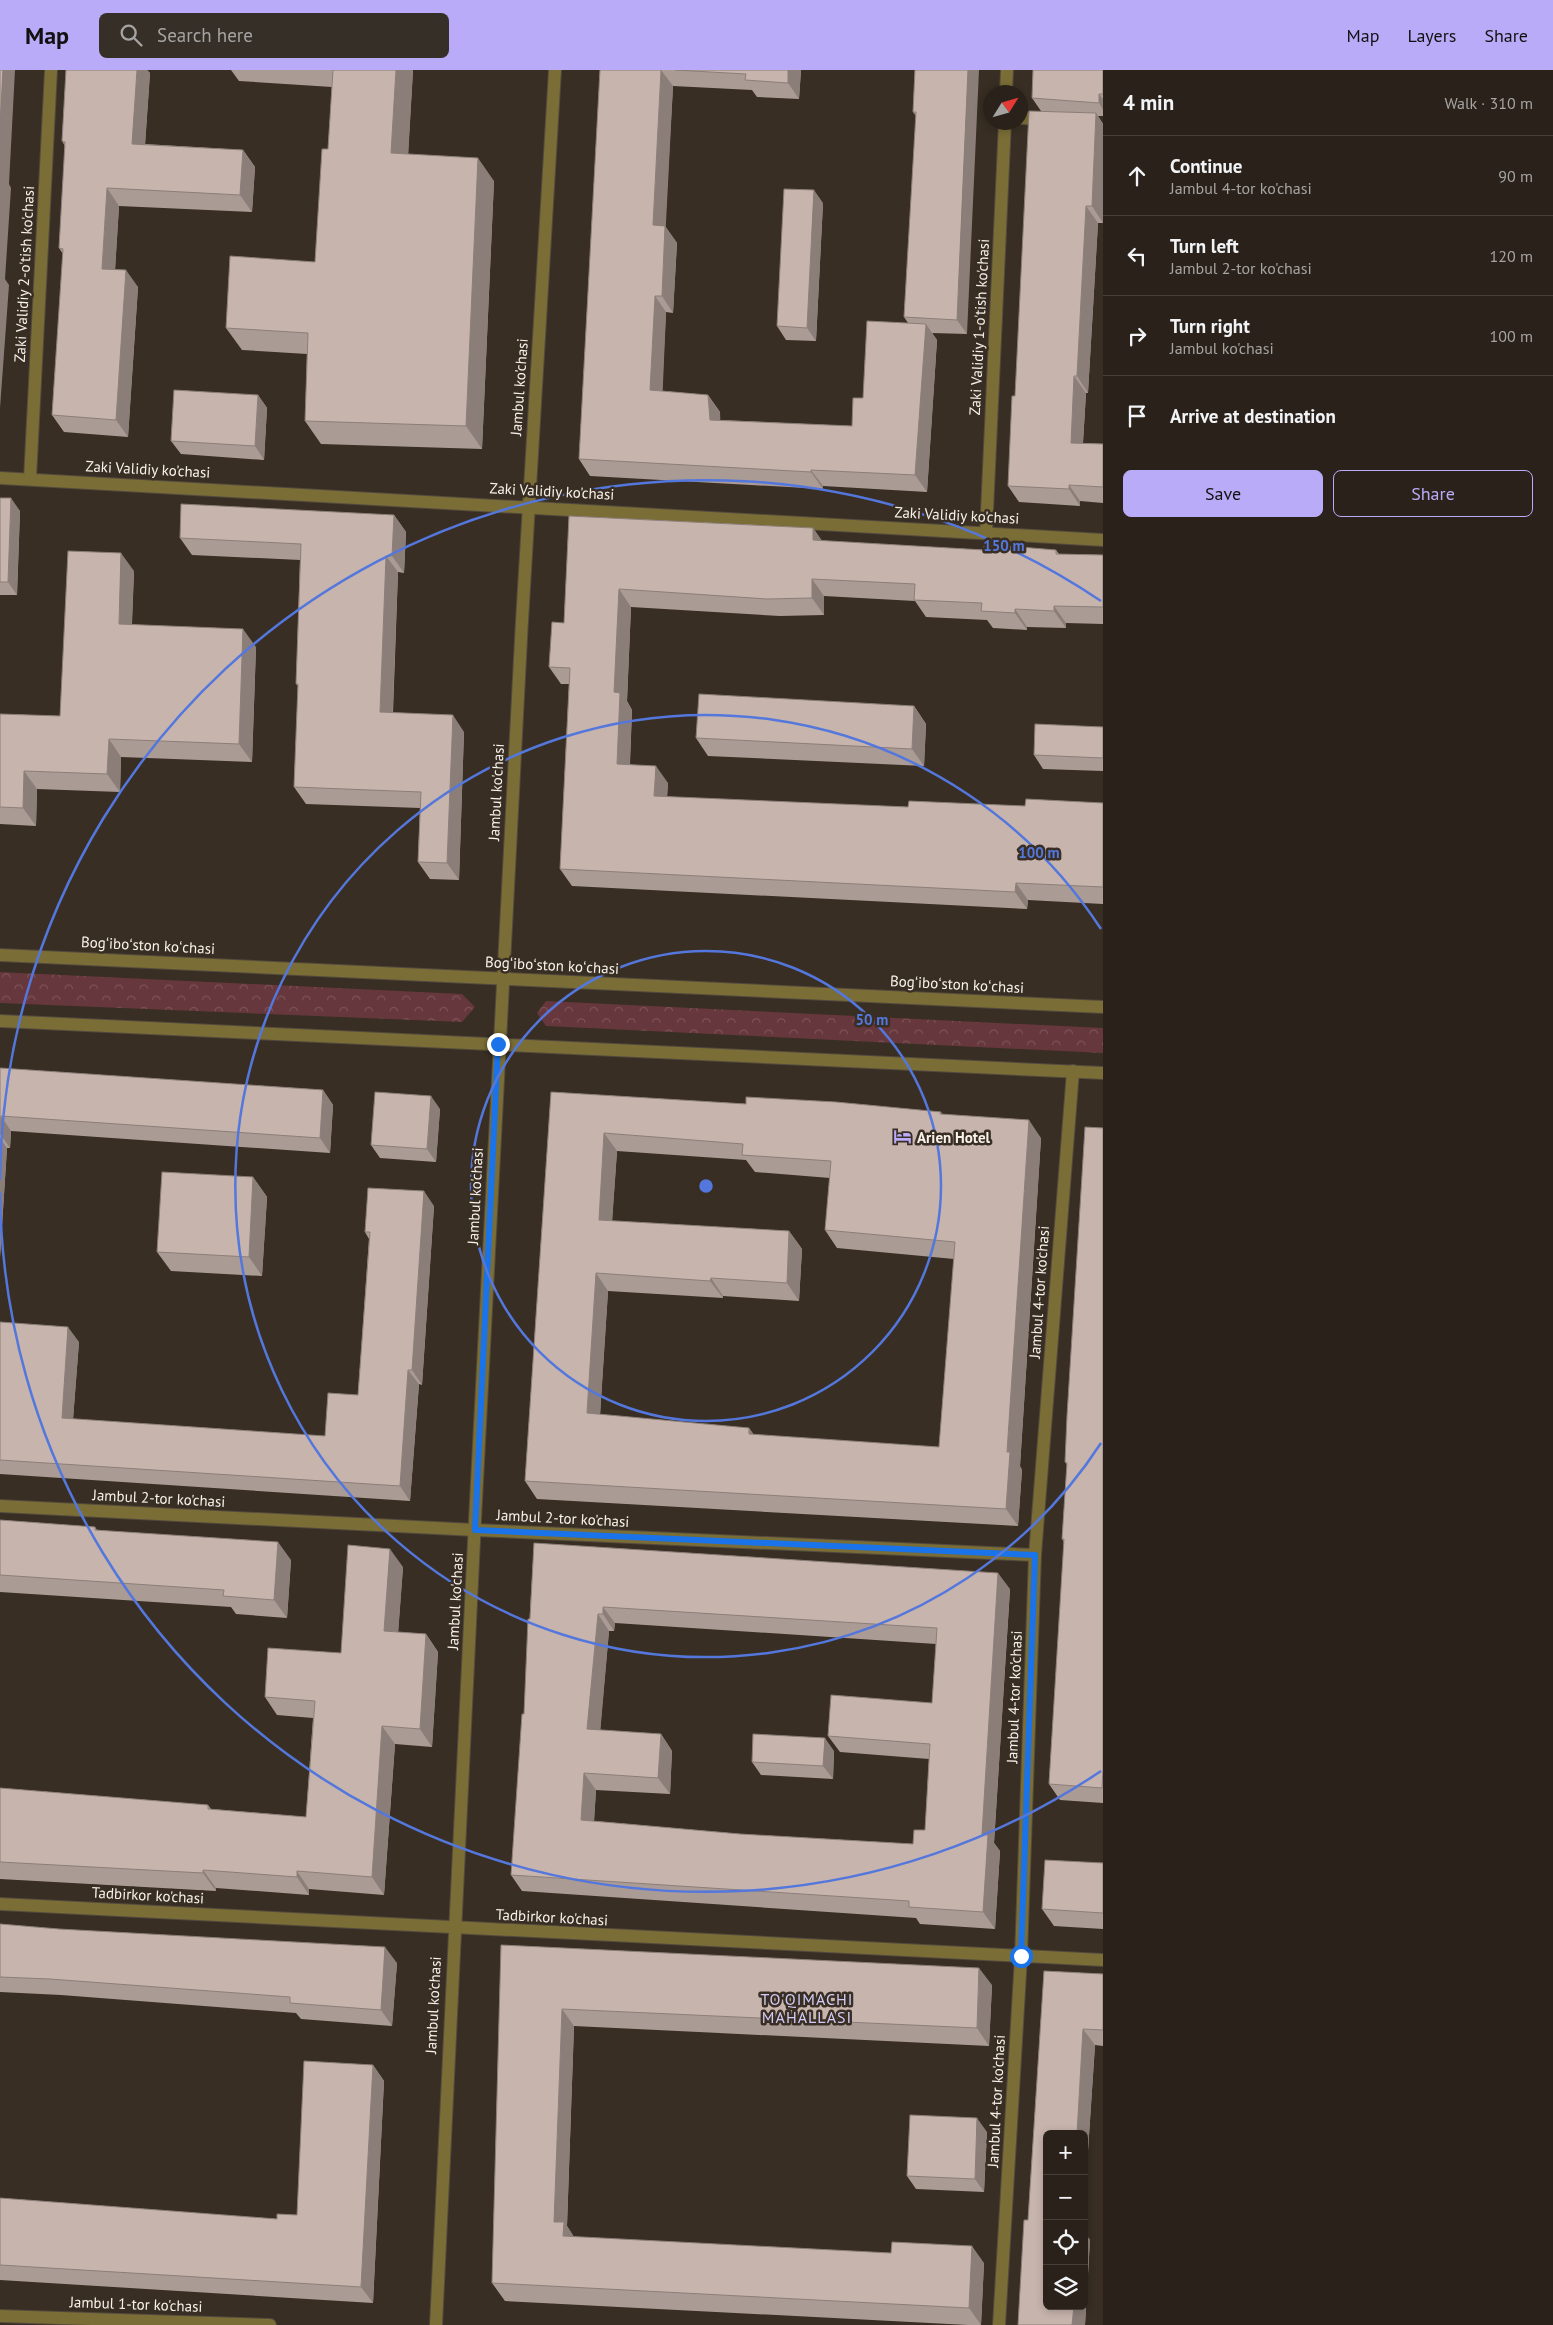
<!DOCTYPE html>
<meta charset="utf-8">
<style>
body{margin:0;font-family:"PT Sans",sans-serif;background:#362f27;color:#f1f3f6}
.controls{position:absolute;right:15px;bottom:15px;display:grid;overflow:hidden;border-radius:8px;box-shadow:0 2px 8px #0003}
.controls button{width:45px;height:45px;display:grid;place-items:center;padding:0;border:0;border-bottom:1px solid #463f39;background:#2a221a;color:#f1f3f6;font:25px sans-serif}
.compass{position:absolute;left:983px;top:15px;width:45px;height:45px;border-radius:50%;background:#2a221a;box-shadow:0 2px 8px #0003;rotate:53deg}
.stop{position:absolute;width:15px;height:15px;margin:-11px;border:4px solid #1a73e8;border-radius:50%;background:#fff}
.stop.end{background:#1a73e8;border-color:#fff;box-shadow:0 1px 5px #0008}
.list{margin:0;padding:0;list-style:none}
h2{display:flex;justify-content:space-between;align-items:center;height:65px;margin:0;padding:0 20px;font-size:21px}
h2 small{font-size:16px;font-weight:400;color:#a5a4a2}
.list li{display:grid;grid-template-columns:32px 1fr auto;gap:15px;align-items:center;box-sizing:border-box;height:80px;padding:0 20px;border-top:1px solid #463f39}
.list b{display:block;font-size:19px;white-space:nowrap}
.list p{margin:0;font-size:16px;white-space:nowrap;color:#a5a4a2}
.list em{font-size:16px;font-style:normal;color:#a5a4a2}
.actions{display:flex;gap:10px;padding:15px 20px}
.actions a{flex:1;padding:11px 0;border:1px solid #b9abf7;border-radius:8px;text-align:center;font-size:18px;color:#b9abf7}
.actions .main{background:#b9abf7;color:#111}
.icon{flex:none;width:28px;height:28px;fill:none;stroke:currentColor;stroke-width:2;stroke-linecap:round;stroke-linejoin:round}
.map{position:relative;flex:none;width:1103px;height:2255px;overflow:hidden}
header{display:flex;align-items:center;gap:30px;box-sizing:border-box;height:70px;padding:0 25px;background:#b9abf7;color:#111}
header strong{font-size:24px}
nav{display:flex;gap:28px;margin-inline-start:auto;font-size:18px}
.search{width:350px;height:45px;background:#362f27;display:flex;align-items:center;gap:12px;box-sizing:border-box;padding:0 18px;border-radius:8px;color:#a5a4a2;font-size:19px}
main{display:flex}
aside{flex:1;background:#2a221a}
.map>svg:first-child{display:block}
</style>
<header>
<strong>Map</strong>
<div class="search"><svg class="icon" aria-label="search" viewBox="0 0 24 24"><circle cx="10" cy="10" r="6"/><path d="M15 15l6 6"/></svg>Search here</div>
<nav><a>Map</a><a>Layers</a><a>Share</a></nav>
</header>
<main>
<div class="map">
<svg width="1103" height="2255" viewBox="0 0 1103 2255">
<defs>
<pattern id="forest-crowns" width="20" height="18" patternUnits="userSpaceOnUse" patternTransform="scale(1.25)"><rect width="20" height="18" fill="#66373c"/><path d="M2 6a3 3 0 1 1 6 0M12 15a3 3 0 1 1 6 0" fill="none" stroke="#7d5458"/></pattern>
</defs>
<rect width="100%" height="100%" fill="#382e23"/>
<g fill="url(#forest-crowns)">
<path d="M0 902 462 924 475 937 462 952 0 933Z"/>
<path d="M546 931 1103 958V983L546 956 537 943Z"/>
</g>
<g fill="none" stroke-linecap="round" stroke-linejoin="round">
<defs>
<g id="minor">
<path d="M1006 22 1007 0"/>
<path d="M1021 48 1045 49"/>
<path d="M0 408 1103 470"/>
<path d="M30 409 51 0"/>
<path d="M986 463 1005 52"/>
<path d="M0 1436 475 1460 1035 1485"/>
<path d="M0 1834 1103 1890"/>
<path d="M0 2246 270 2255"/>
<path d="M436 2255C447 1987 462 1719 475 1450 499 967 524 483 555 0"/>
<path d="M999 2255 1021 1887 1035 1485 1073 1001"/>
</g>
<g id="tertiary">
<path d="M0 885 1103 937"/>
<path d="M0 951 1103 1003"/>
</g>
</defs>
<use href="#minor" stroke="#53493f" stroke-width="14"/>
<use href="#tertiary" stroke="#53493f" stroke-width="14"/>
<use href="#minor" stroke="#7a6d35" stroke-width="12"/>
<use href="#tertiary" stroke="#7a6d35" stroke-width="12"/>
</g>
<g fill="#ab9b95" fill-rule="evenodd">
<path d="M66 0H147L150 3 145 74 243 80 255 97 252 142 119 136 115 200 138 217 128 367 64 362 52 345 63 184 59 178 65 76 62 71Z"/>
<path d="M231 0H413L408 84 494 111 482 379 321 374 305 351 307 284 242 280 226 258 315 192 328 79 332 17 239 11Z"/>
<path d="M600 0H801L799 29 757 27 752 20 673 16 665 156 677 173 673 243 666 242 662 321 708 325 720 342V350L852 356 863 328 908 253 904 247 916 46 913 42 915 0 967 264 932 263 937 270 927 422 823 416V419L590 406 579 389Z"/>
<path d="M1103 0V46H1098L1103 54V153H1098L1088 323H1086L1083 373 1103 374V433L1080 431V436L1019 432 1008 416 1015 326 1041 41 1032 28Z"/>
<path d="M823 133 816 271 786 270 777 256Z"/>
<path d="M258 325 267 338 264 390 181 384 171 371Z"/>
<path d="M0 428 20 441 17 525H0Z"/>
<path d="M394 445 406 462 404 503 398 502 393 643 464 662 459 810 430 809 418 792 420 738 306 734 294 717 298 616 296 614 300 490 192 485 180 468Z"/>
<path d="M569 446 813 458 822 471 984 480H1056L1059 484 1103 485V554L1066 553V558L1027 557V560L993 558 987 550 926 547 915 531 824 526V545L780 546 631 537 627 631 632 640 630 694 668 713 667 727 908 737 1025 736 1103 733V834L1028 830 1027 839 572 816 560 799 569 614H561L549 597 564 553Z"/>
<path d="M134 501 132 554 256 577 252 692 121 687 120 722 37 719 36 756 0 754V644L60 646Z"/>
<path d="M914 636 926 654 924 696 708 686 696 668Z"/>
<path d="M1103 657V701L1043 699 1034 685Z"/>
<path d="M0 998 323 1020 333 1035 330 1083 11 1061 10 1078H7L0 1187Z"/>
<path d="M551 1022 746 1034 941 1042 942 1044 1041 1068 1020 1396 1022 1400 1018 1456 537 1429 525 1411ZM617 1081 746 1090 755 1102 830 1108 825 1160 837 1178 954 1189 939 1377 754 1365 749 1358 600 1345 608 1221 723 1228V1226L799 1231 802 1179 789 1161 612 1151Z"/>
<path d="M440 1039 436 1092 380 1088 371 1075Z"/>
<path d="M1103 1058V1733L1060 1730 1049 1714 1064 1472 1062 1469 1067 1395 1065 1392Z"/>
<path d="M253 1107 267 1127 262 1206 171 1201 157 1182Z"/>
<path d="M434 1136 422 1315 419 1314 410 1431 0 1404V1252L79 1272 73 1349 325 1366 358 1325 369 1169 365 1162Z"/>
<path d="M0 1450 95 1457 97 1460 291 1490 287 1548 236 1544 231 1537 0 1522Z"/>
<path d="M534 1473 1010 1519 994 1773 1000 1781 995 1859 920 1854 916 1848 522 1821 511 1805 524 1644ZM615 1553 936 1574 932 1633 828 1666 840 1682 929 1689 925 1760 913 1774 740 1764 594 1751 596 1720 670 1724 672 1681 661 1664 600 1660 609 1561H614Z"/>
<path d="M403 1497 398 1562 426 1564 438 1582 432 1677 395 1674 384 1825 309 1819V1825L216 1818V1821L0 1809V1718L208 1735 211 1739 306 1747 313 1648 277 1645 265 1627 341 1583Z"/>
<path d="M834 1681 833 1709 761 1705 752 1692Z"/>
<path d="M1103 1793V1859L1054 1856 1042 1839Z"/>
<path d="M0 1854 397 1893 392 1956 301 1949 296 1943 61 1925 0 1922Z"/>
<path d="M501 1875 992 1915 989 1976 574 1956 567 2156 574 2167 984 2193 981 2255H968L505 2231 492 2213Z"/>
<path d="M1044 1901 1103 1904V1976L1095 1975 1084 2141V2064H1047L1084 2236V2162L1090 2170 1085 2255H1018L1028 2150Z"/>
<path d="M373 1995 384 2011 373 2233 0 2210V2128L277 2149 297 2145Z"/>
<path d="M987 2062 984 2122 916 2119 907 2106Z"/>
</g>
<g fill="#8b7e79">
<path d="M3 0H15L9 114 11 118 5 209 9 215 0 338V57Z"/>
<path d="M137 0H147L150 3 144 91 132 74Z"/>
<path d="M396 0H413L407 106 391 83Z"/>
<path d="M661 0 673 16 665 172 653 155Z"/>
<path d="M788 0H801L799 29 788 13Z"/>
<path d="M968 0H979L967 264 957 250Z"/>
<path d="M1099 24 1103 29V40L1099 33Z"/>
<path d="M1096 43 1103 54V153L1092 136Z"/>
<path d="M243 80 255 97 252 142 240 125Z"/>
<path d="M478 88 494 111 482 379 466 356Z"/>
<path d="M107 118 119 136 114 216 102 199Z"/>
<path d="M814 120 823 133 816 271 807 258Z"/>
<path d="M1086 136 1098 153 1088 323 1077 306Z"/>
<path d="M665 156 677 173 673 243 662 226Z"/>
<path d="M126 200 138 217 128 367 116 350Z"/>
<path d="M655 226 666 242 662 337 650 320Z"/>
<path d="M926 254 937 270 927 422 915 405Z"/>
<path d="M1074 306 1086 323 1082 389 1071 373Z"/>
<path d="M258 325 267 338 264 390 255 376Z"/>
<path d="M708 325 720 342 721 366 710 350Z"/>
<path d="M811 400 823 416V419L811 402Z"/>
<path d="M1069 415 1080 431V436L1069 419Z"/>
<path d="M11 428 20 441 17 525 8 512Z"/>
<path d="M394 445 406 462 404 503 392 486Z"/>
<path d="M813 458 825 475 813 470Z"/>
<path d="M121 483 134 501 131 572 119 554Z"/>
<path d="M386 486 398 502 392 659 380 642Z"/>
<path d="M812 509 824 526V545L812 528Z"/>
<path d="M619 519 631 537 627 631 632 640 629 711 617 694 614 622Z"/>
<path d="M1054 536 1066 553V558L1054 541Z"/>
<path d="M1015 539 1027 557V560L1015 543Z"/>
<path d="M243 559 256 577 252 692 239 674Z"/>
<path d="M914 636 926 654 924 696 912 679Z"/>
<path d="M453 645 464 662 459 810 447 793Z"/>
<path d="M109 669 121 687 120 722 107 704Z"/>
<path d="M656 696 668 713 666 743 654 726Z"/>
<path d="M24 701 37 719 36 756 23 738Z"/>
<path d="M1016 813 1028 830 1027 839 1015 822Z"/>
<path d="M323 1020 333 1035 330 1083 320 1068Z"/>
<path d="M431 1026 440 1039 436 1092 427 1079Z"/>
<path d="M1 1046 11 1061 10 1078 0 1064Z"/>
<path d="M1029 1050 1041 1068 1020 1396 1022 1400 1018 1456 1006 1439 1007 1382Z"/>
<path d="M604 1063 617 1081 611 1167 599 1150Z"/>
<path d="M0 1068 7 1078 0 1187Z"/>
<path d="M253 1107 267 1127 262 1206 249 1187Z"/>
<path d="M424 1121 434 1136 422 1315 412 1300Z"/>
<path d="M789 1161 802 1179 799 1231 787 1213Z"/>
<path d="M596 1203 608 1221 599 1361 587 1343Z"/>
<path d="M711 1208 723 1226V1228L710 1211Z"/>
<path d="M68 1257 79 1272 72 1363 62 1348Z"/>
<path d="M408 1300 419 1314 410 1431 400 1416Z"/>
<path d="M749 1358 761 1375 749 1364Z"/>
<path d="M278 1472 291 1490 287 1548 274 1530Z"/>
<path d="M390 1479 403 1497 397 1579 384 1561Z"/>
<path d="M998 1503 1010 1519 994 1773 1000 1781 995 1859 983 1842 982 1764Z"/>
<path d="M603 1537 615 1553 614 1561 603 1544Z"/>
<path d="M598 1544 609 1561 599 1676 587 1659Z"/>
<path d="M426 1564 438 1582 432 1677 420 1659Z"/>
<path d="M382 1656 395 1674 384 1825 372 1807Z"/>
<path d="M661 1664 672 1681 670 1724 658 1708Z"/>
<path d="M825 1668 834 1681 833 1709 823 1696Z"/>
<path d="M584 1703 596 1720 593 1767 581 1750Z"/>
<path d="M203 1800 216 1818V1821L203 1803Z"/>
<path d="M297 1801 309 1819V1825L297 1807Z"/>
<path d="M385 1877 397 1893 392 1956 381 1940Z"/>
<path d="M979 1898 992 1915 989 1976 977 1958Z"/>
<path d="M562 1939 574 1956 567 2156 576 2170V2184L554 2152Z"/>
<path d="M1083 1959 1095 1975 1084 2141V2064H1077Z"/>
<path d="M373 1995 384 2011 373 2233 361 2217Z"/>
<path d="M977 2048 987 2062 984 2122 975 2109Z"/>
<path d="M1084 2162 1090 2170 1085 2255H1072L1074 2236H1084Z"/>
<path d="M972 2176 984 2193 981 2255 969 2238Z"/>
</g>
<g fill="#c7b4ad" stroke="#8b7e79" fill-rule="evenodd">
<path d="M0 0H3L0 57Z"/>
<path d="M66 0H137L132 74 243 80 240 125 107 118 102 199 126 200 116 350 52 345 63 179 59 178 65 72 62 71Z"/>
<path d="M333 0H396L391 83 478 88 466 356 305 351 308 263 226 258 230 186 315 192 322 79H328Z"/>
<path d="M600 0H661L653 155 665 156 662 226H655L650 320 708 325 710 350 852 356 853 328H863L867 251 926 254 915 405 811 400V402L579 389Z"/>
<path d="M675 0H788V13L745 10 746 4Z"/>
<path d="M915 0H968L957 250 904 247 916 42H913Z"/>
<path d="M1033 0H1103V24H1099V33L1032 28Z"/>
<path d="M1029 41 1096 43 1092 136H1086L1077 306H1074L1071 373 1103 374V417L1069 415V419L1008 416 1012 326H1015Z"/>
<path d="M784 119 814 120 807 258 777 256Z"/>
<path d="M174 320 258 325 255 376 171 371Z"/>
<path d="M0 428H11L8 512H0Z"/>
<path d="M181 434 394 445 392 486H386L380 642 453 645 447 793 418 792 421 722 294 717 298 614H296L301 474 180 468Z"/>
<path d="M569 446 813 458V470L984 480V474L1056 480V484L1103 485V537L1054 536V541L1015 539V543L981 541 982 533 914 530 915 514 812 509V528L767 529 619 519 614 622 620 623 617 694 656 696 654 726 908 737 909 731 1025 736 1026 729 1103 733V817L1016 813 1015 822 560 799 570 598 549 597 552 552 564 553Z"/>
<path d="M68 481 121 483 119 554 243 559 239 674 109 669 107 704 24 701 23 738 0 737V644L60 646Z"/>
<path d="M699 624 914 636 912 679 696 668Z"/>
<path d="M1035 654 1103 657V688L1034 685Z"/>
<path d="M0 998 323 1020 320 1068 1 1046 0 1060Z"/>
<path d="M375 1022 431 1026 427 1079 371 1075Z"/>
<path d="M551 1022 746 1034V1027L836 1032 941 1042 940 1044 1029 1050 1007 1382H1010L1006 1439 525 1411ZM604 1063 743 1074 742 1085 831 1091 825 1160 955 1172 939 1377 749 1364V1358L587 1343 596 1203 710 1211 711 1208 787 1213 789 1161 599 1150Z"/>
<path d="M1085 1057 1103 1058V1699L1102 1718 1049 1714 1064 1469H1062L1067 1393 1065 1392 1067 1346Z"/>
<path d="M162 1102 253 1107 249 1187 157 1182Z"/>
<path d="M368 1118 424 1121 412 1300H408L400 1416 0 1390V1252L68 1257 62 1348 325 1366 328 1323 358 1325 370 1162H365Z"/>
<path d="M0 1450 95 1457V1460L278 1472 274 1530 223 1526 224 1520 0 1505Z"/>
<path d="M534 1473 998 1503 982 1764 988 1765 983 1842 909 1837V1831L511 1805 522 1644H524L528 1549H530ZM603 1537 937 1558 932 1633 831 1625 828 1666 930 1674 925 1760H914L913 1774 740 1764 581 1750 584 1703 658 1708 661 1664 587 1659 598 1544H603Z"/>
<path d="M348 1475 390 1479 384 1561 426 1564 420 1659 382 1656 372 1807 297 1801V1807L203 1800V1803L0 1792V1718L208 1735V1739L306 1747 315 1631 265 1627 268 1578 341 1583Z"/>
<path d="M753 1664 825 1668 823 1696 752 1692Z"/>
<path d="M1045 1790 1103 1793V1843L1042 1839Z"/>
<path d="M0 1854 59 1859 385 1877 381 1940 290 1933V1927L50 1909 0 1907Z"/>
<path d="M501 1875 979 1898 977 1958 562 1939 554 2152H564L563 2166 891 2183 892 2172 972 2176 969 2238 492 2213Z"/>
<path d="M1044 1901 1103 1904V1960L1083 1959 1077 2064H1047V2236H1074L1072 2255H1018L1024 2150H1028Z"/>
<path d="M304 1991 373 1995 361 2217 0 2195V2128L277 2149V2144L297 2145Z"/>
<path d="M910 2045 977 2048 975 2109 907 2106Z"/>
</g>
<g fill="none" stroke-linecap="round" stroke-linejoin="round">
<path stroke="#1a73e8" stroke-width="6" d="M498 974 475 1460 1035 1485 1021 1886"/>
</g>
<g fill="none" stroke="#5477dd" stroke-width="2.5">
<circle cx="706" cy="1116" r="235"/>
<path d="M1101 1373A471 471 0 1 1 1101 859"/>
<path d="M1101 1701A706 706 0 0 1 0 1122M0 1110A706 706 0 0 1 1101 531"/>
</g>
<defs>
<symbol id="hotel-bare" viewBox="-9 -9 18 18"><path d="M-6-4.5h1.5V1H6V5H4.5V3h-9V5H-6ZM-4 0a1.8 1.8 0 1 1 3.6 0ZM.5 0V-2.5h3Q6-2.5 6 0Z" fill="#b9abf7" stroke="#382e23" stroke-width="2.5" paint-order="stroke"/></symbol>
</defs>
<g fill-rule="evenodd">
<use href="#hotel-bare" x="890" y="1054" width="25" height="25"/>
</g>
<g text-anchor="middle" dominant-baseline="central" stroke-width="5" stroke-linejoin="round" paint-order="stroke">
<g font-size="15" fill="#f9f2eb" stroke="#382e23">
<text transform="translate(24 204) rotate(-87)">Zaki Validiy 2-o'tish ko'chasi</text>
<text transform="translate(979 257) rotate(-87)">Zaki Validiy 1-o'tish ko'chasi</text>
<text transform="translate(519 317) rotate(-86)">Jambul ko'chasi</text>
<text transform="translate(148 399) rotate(3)">Zaki Validiy ko'chasi</text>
<text transform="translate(552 421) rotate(3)">Zaki Validiy ko'chasi</text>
<text transform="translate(957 445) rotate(3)">Zaki Validiy ko'chasi</text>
<text transform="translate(496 722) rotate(-87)">Jambul ko'chasi</text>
<text transform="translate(148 875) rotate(3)">Bogʻiboʻston koʻchasi</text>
<text transform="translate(552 895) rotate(3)">Bogʻiboʻston koʻchasi</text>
<text transform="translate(957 914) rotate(3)">Bogʻiboʻston koʻchasi</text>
<text transform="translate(475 1126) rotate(-87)">Jambul ko'chasi</text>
<text transform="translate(1039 1222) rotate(-86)">Jambul 4-tor ko'chasi</text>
<text transform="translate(159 1428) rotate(3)">Jambul 2-tor ko'chasi</text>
<text transform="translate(563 1448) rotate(3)">Jambul 2-tor ko'chasi</text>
<text transform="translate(455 1531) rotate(-87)">Jambul ko'chasi</text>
<text transform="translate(1014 1627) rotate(-88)">Jambul 4-tor ko'chasi</text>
<text transform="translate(148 1825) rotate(3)">Tadbirkor ko'chasi</text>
<text transform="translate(552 1847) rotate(3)">Tadbirkor ko'chasi</text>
<text transform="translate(433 1935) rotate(-87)">Jambul ko'chasi</text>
<text transform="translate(996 2031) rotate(-87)">Jambul 4-tor ko'chasi</text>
<text transform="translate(136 2234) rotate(2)">Jambul 1-tor ko'chasi</text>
</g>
<g font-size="15" font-weight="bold" fill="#f9f2eb" stroke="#382e23" text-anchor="start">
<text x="917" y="1067">Arien Hotel</text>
</g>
<g font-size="16" letter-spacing="1" fill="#d2ccf7" stroke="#382e23">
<text x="807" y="1929">TO'QIMACHI<tspan x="807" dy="18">MAHALLASI</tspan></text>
</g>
</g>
<circle cx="706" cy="1116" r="8" fill="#5477dd" stroke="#382e23" stroke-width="2.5"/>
<g font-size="15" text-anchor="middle" font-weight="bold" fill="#5477dd" stroke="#382e23" stroke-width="5" stroke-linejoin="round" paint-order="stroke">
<text x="1004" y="481">150 m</text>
<text x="1039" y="788">100 m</text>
<text x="872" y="955">50 m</text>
</g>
</svg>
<div class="controls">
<button>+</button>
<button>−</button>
<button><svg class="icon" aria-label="locate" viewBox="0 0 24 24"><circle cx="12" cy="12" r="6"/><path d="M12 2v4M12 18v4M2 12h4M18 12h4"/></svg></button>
<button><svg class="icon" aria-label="layers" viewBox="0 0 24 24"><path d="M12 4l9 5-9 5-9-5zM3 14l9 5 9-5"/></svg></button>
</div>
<svg class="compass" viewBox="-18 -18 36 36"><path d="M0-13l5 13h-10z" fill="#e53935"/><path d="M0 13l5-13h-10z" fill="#a5a4a2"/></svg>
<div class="stop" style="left:1021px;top:1886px"></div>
<div class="stop end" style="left:498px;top:974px"></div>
</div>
<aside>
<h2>4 min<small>Walk · 310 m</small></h2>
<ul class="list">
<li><svg class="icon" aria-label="ahead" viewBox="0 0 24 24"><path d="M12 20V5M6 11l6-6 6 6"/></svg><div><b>Continue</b><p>Jambul 4-tor ko'chasi</p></div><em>90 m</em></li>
<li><svg class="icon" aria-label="left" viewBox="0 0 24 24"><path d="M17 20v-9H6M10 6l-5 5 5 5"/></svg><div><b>Turn left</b><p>Jambul 2-tor ko'chasi</p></div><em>120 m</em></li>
<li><svg class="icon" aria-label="right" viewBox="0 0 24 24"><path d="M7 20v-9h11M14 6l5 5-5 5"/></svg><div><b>Turn right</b><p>Jambul ko'chasi</p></div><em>100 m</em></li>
<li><svg class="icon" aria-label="arrive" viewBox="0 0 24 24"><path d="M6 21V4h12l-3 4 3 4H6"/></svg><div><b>Arrive at destination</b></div></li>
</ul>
<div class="actions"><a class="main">Save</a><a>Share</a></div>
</aside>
</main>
